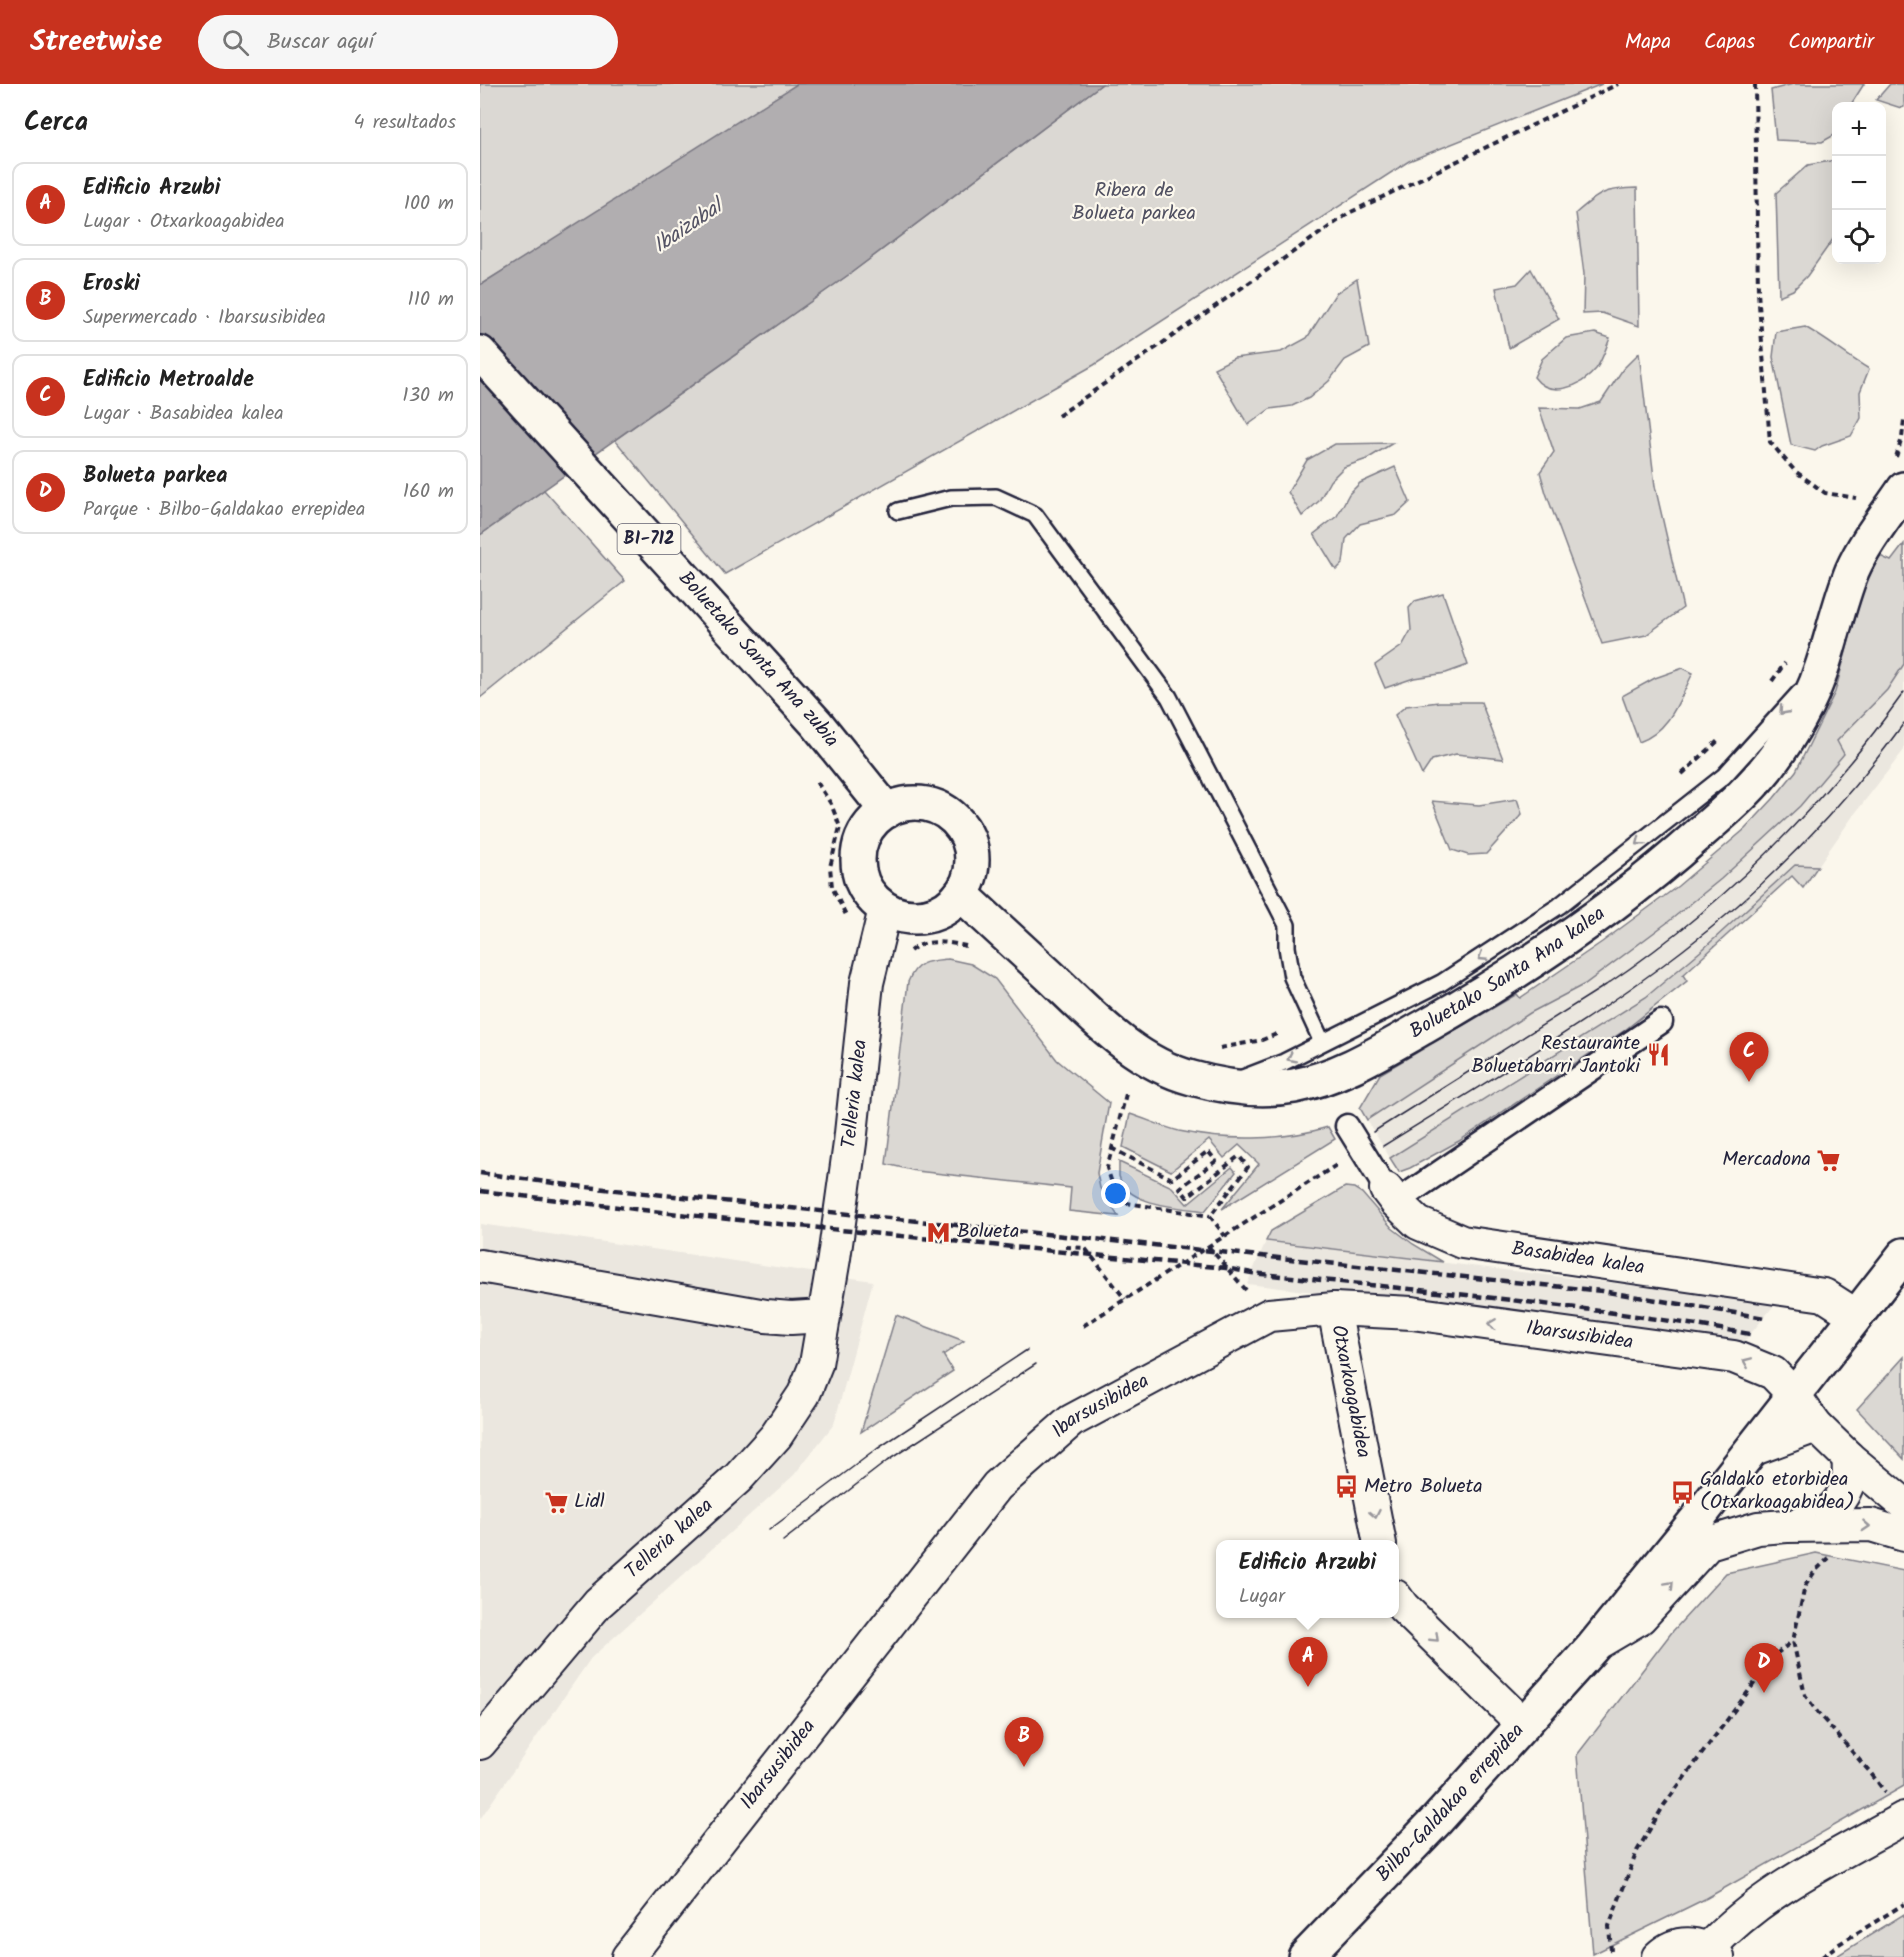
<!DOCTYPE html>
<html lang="es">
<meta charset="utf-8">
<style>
body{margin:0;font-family:Kalam,sans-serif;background:#f6f6f6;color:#222}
.controls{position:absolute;right:18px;top:18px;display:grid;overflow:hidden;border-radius:12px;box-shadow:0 6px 24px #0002}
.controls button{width:54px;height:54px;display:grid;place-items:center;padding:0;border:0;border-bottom:2px solid #e0e0e0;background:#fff;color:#222;font:30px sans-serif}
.you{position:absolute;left:636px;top:1110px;width:21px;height:21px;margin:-15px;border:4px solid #fff;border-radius:50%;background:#1a73e8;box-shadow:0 0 0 9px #1a73e833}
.badge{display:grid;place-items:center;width:39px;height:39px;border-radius:50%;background:#c8321e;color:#fff;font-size:20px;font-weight:700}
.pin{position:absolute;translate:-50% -50px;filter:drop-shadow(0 2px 3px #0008)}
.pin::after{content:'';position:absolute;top:32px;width:21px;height:18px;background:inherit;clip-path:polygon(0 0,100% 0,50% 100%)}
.popup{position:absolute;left:736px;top:1456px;width:183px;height:78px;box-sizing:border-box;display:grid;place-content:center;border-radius:12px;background:#fff;filter:drop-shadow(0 2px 4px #0005);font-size:20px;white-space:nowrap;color:#767676}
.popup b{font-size:22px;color:#222}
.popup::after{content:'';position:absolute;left:50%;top:100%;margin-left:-12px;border:12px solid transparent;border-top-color:#fff}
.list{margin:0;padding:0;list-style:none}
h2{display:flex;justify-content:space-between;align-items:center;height:78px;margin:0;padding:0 24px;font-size:26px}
h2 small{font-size:20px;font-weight:400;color:#767676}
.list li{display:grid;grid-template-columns:39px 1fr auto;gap:18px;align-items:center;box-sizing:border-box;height:84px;margin:0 12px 12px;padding:0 12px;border:2px solid #e0e0e0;border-radius:12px}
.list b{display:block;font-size:22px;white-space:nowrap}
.list p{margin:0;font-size:20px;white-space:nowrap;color:#767676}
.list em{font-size:20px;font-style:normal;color:#767676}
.icon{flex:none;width:33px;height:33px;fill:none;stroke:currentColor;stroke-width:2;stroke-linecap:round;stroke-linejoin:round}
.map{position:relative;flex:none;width:1424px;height:1873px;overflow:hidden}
header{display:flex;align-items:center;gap:36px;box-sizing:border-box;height:84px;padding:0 30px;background:#c8321e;color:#fff}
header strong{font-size:28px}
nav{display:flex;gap:33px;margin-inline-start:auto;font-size:21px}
.search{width:420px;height:54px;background:#f6f6f6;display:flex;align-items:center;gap:15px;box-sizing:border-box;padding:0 21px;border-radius:33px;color:#767676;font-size:22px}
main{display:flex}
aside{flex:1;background:#fff}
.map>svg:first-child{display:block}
</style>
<header>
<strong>Streetwise</strong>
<div class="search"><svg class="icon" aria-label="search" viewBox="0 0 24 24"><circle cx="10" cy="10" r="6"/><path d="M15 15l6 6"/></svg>Buscar aquí</div>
<nav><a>Mapa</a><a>Capas</a><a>Compartir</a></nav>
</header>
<main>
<aside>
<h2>Cerca<small>4 resultados</small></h2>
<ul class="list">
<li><span class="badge">A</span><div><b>Edificio Arzubi</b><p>Lugar · Otxarkoagabidea</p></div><em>100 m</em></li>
<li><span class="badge">B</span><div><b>Eroski</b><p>Supermercado · Ibarsusibidea</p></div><em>110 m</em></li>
<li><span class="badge">C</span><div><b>Edificio Metroalde</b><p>Lugar · Basabidea kalea</p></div><em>130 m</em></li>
<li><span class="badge">D</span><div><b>Bolueta parkea</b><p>Parque · Bilbo-Galdakao errepidea</p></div><em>160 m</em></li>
</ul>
</aside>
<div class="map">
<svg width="1424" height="1873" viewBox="0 0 1424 1873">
<rect width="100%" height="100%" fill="#fbf7ec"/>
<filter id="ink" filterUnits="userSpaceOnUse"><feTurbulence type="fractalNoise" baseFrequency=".0167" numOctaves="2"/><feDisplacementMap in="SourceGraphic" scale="12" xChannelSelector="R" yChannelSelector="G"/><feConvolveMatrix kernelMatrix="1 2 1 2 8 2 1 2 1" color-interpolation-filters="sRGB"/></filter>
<g filter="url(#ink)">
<g fill="#ebe7df">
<path d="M1424 580V666L1373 732 1338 782 1315 781 1222 866 1166 913 910 1074 887 1036 1050 929 1105 900 1357 657 1407 606Z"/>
<path d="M0 1140 393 1197 354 1340 314 1391 111 1574 0 1735Z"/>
<path d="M786 1157 1296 1219 1263 1259 767 1200Z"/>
</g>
<g fill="#dbd8d3" stroke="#7e7d87" stroke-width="1.5">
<path d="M0 0H324L0 201Z"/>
<path d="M622 0H1122L929 77 614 281 245 490 135 356 371 189Z"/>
<path d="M1313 0H1384L1370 22H1356V50L1342 58 1296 56 1291 6Z"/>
<path d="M1410 0H1424V23L1421 24 1396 16Z"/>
<path d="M1356 76V151L1327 192 1313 206 1299 212 1296 109 1328 81Z"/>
<path d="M1157 104 1159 242 1122 229 1103 230 1104 190 1096 129C1120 108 1125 105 1157 104Z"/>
<path d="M1051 185 1079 235 1029 264 1016 204 1037 200Z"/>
<path d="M877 195 889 263 865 276 849 297 829 314 812 322 790 325 768 341 734 284 754 274 801 268 827 254 856 209Z"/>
<path d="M1325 243C1348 256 1367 272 1389 285L1380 308 1381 334 1371 352 1342 362 1335 367 1311 361 1293 273 1296 248Z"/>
<path d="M1115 249 1130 254C1126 264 1122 277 1116 285 1101 303 1070 315 1054 293L1062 275 1086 254Z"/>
<path d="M1159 269 1175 402 1203 524 1166 551 1122 560 1066 409 1060 388 1074 368 1059 324 1100 325 1121 318 1143 285Z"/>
<path d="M913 359 887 375 864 383 850 397 839 417 822 432 808 408 827 376 855 360Z"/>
<path d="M915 383 930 418 916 431 880 440 866 455 863 479 856 486 834 450 857 432 869 410 880 399Z"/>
<path d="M64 406 145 497 0 614V451Z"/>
<path d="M1424 460V580L1407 606 1357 657 1364 670 1320 722 1241 795 1188 838 1105 900 1050 929 887 1036 880 1024 900 990 1037 910 1040 914 1122 858 1198 802 1265 745 1294 714 1316 687 1355 608 1384 502 1400 472 1411 477Z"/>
<path d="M963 509 988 581 966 589 934 594 905 604 895 581 922 562 931 546 929 524 935 517Z"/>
<path d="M1203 584 1213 589C1199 616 1190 647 1159 658L1142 612 1175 594Z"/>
<path d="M959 618H1001L1023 675 976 670 952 676 942 691 915 631 926 622Z"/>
<path d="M1037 715 1042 730 1006 770 988 771 972 766 952 717 999 721Z"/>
<path d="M1315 781 1338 782 1323 804 1312 792 1203 891 1207 897 1145 946 979 1057 930 1084 919 1088 910 1074 1166 913 1222 866Z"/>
<path d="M468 875 491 880 515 895 577 976 629 1019 617 1089 620 1104 638 1132 589 1127 591 1104 436 1087 406 1080 428 898C436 877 448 877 468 875Z"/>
<path d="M650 1030C666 1035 683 1043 699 1047 746 1057 802 1057 848 1043L855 1055 742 1125 779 1080 759 1061 744 1074 729 1056 691 1087 643 1063Z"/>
<path d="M639 1078 692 1103 707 1120 752 1083 756 1088 725 1127C700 1123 646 1122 639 1092 639 1088 639 1082 639 1078Z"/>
<path d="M865 1103 874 1104 882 1109 912 1144 933 1160 963 1178 786 1157 791 1147Z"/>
<path d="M416 1231 484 1257 463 1271 473 1287 381 1348Z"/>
<path d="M1424 1273V1375L1377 1325Z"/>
<path d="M1336 1469 1424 1487V1702L1227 1814 1113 1870 1097 1671 1192 1548 1246 1489Z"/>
<path d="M1424 1830V1873H1355Z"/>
</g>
<path fill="#b1aeb0" stroke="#787681" stroke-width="1.5" d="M317 0H622L371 189 0 451V201Z"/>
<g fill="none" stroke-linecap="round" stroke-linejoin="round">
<defs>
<g id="service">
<path d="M418 427 471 414 516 413 555 431 689 613 807 841V863L812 893 842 958"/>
<path d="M760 995 804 978 961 899 1079 822 1244 692 1320 608"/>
</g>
<g id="pedestrian">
<path d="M867 1042 906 1105"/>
<path d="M916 1118 1181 938"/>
</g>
<g id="minor">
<path id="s1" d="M906 1105 916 1118 938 1139 982 1158 1344 1211 1375 1231"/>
<path d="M0 1182 286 1232 311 1234 343 1232"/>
<path id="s2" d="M854 1225 900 1460"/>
<path d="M1271 1366 1336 1342"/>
<path d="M1320 1439C1343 1434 1358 1425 1367 1402 1370 1395 1368 1382 1369 1374"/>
<path d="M915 1512 923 1523 1044 1641"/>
<path d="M1121 1557 1160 1534 1229 1459 1278 1444 1307 1442 1391 1441 1424 1451"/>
<path id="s3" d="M0 1659 118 1519 258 1394 296 1352 324 1310 336 1280 354 1174 370 1059 387 899 405 825"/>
<path d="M1228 1865C1283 1806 1355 1773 1424 1734"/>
<path id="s4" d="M148 1873 517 1402 591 1337 789 1231 854 1225 932 1229 1254 1273 1293 1289 1314 1311 1336 1342 1369 1374 1424 1420"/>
<path d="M1178 1873C1197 1855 1219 1857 1238 1873"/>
</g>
<g id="primary">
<path id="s5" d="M0 269 337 640 407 727"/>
<circle cx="435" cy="776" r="57"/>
<path id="s6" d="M481 810C511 838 541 865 571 893 612 932 655 979 712 994 744 1003 781 1008 814 1002 861 993 903 966 944 943 1041 888 1135 825 1219 750 1248 725 1278 699 1300 666 1317 641 1334 609 1343 580 1353 549 1360 517 1372 487 1385 457 1406 432 1424 405"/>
<path id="s7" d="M825 1873 957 1736 1113 1563 1218 1434 1424 1171"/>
</g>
</defs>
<use href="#service" stroke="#22223b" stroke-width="20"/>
<use href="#pedestrian" stroke="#22223b" stroke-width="27"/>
<use href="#minor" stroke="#22223b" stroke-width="36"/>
<use href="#primary" stroke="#22223b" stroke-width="38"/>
<g stroke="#22223b" stroke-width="4" stroke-dasharray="6 4.5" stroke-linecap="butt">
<path d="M1275 0 1278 208 1290 358 1315 387 1345 409 1376 414"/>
<path d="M578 332 869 129 1138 0"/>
<path d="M1416 373 1422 354 1424 336"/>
<path d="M1292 597 1305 579"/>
<path d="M1202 690 1239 656"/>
<path d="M337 698 351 720 360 743 350 783 352 803 367 833"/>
<path d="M430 867C446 854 467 858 486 862"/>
<path d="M740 964 782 956 799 949"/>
<path d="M646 1010 627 1084 632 1099 647 1119 730 1132"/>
<path d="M631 1064 692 1095 728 1067 736 1077 700 1104 707 1113 759 1072 768 1083 730 1132 745 1152"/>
<path d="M728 1162 766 1206"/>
<path d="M585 1163 605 1164 645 1215"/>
<path d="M603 1242 858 1080"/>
<path d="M1349 1474 1335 1487 1325 1502 1313 1557 1325 1611 1338 1629 1390 1688 1405 1708"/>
<path d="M1131 1867 1129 1842 1157 1767 1184 1721 1296 1570 1313 1557"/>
<path d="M1342 1873 1356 1862 1424 1820"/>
</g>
<use href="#service" stroke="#fbf7ec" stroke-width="15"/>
<use href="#pedestrian" stroke="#fbf7ec" stroke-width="22"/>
<use href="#minor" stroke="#fbf7ec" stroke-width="32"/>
<use href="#primary" stroke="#fbf7ec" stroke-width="33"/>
<g stroke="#22223b" stroke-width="1.5">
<path d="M893 1048 1126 901C1243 822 1342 723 1424 608"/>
<path d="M903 1062C1004 999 1108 939 1203 866 1287 802 1362 724 1424 639"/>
<path d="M289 1446 397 1365 547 1266"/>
<path d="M303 1457 407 1377 556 1280"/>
</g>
<g stroke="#22223b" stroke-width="4.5" stroke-dasharray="9 4.5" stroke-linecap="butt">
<path d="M0 1089 96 1102 1122 1207 1285 1234"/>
<path d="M0 1107 198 1130 746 1184 772 1189C939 1206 1105 1221 1270 1250"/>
</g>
</g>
<defs><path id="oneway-chevron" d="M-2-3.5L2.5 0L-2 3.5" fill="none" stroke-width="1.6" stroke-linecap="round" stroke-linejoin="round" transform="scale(1.5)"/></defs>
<g stroke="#99979c">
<use href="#oneway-chevron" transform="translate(1303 627) rotate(132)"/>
<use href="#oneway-chevron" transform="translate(1160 758) rotate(142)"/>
<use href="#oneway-chevron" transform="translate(1002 873) rotate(147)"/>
<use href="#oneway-chevron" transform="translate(811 974) rotate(154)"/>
<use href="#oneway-chevron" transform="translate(1012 1240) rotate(-172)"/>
<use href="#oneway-chevron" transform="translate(1267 1278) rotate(-157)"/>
<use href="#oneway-chevron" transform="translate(895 1430) rotate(79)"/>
<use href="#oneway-chevron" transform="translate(1386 1442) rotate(4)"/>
<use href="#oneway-chevron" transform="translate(1190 1501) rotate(-47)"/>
<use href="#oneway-chevron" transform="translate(955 1554) rotate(44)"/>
</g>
</g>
<defs>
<symbol id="restaurant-bare" viewBox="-9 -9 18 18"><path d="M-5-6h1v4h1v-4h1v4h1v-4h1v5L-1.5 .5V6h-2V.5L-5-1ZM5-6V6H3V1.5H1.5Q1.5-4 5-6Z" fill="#c8321e" stroke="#fbf7ec" stroke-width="2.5" paint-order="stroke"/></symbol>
<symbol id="supermarket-bare" viewBox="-9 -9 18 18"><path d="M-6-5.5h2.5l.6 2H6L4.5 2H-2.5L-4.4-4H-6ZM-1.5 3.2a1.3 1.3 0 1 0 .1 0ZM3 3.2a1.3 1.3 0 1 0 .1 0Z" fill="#c8321e" stroke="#fbf7ec" stroke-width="2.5" paint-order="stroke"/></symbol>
<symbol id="metro-bare" viewBox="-9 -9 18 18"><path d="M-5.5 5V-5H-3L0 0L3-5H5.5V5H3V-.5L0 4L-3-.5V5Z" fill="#c8321e" stroke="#fbf7ec" stroke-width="2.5" paint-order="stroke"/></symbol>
<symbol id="bus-bare" viewBox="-9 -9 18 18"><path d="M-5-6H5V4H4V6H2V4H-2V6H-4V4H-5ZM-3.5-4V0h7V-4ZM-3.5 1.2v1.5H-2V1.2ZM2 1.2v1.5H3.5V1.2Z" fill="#c8321e" stroke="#fbf7ec" stroke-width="2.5" paint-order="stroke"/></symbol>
</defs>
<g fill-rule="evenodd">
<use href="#restaurant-bare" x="1162" y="954" width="33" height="33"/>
<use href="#supermarket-bare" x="1332" y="1060" width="33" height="33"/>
<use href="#metro-bare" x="442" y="1132" width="33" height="33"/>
<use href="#bus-bare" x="850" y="1386" width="33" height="33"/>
<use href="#bus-bare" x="1186" y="1392" width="33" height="33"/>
<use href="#supermarket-bare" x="60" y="1402" width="33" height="33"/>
</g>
<g text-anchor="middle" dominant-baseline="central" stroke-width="4.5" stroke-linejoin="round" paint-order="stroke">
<rect fill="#fbf7ec" stroke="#636270" stroke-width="1.5" x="137.5" y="440" width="63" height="30" rx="4.5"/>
<g font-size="18" font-weight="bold" fill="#22223b">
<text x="169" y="455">BI-712</text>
</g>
<g font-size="20" fill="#505061" stroke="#fbf7ec">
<text x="654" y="107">Ribera de<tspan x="654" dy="23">Bolueta parkea</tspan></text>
</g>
<g font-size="20" fill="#22223b" stroke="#fbf7ec">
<text stroke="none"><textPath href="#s5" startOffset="414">Boluetako Santa Ana zubia</textPath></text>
<text stroke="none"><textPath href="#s6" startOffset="644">Boluetako Santa Ana kalea</textPath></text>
<text stroke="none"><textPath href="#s3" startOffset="783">Telleria kalea</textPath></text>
<text stroke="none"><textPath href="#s1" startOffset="212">Basabidea kalea</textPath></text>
<text stroke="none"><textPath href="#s4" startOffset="1234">Ibarsusibidea</textPath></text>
<text stroke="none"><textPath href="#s2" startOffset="84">Otxarkoagabidea</textPath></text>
<text stroke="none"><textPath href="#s4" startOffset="730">Ibarsusibidea</textPath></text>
<text stroke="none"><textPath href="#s3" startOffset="279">Telleria kalea</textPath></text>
<text stroke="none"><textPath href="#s4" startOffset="244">Ibarsusibidea</textPath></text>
<text stroke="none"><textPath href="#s7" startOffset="212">Bilbo-Galdakao errepidea</textPath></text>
</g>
<g font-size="20" fill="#22223b" stroke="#fbf7ec" text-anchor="start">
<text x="1160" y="960" text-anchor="end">Restaurante<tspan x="1160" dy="23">Boluetabarri Jantoki</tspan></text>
<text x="1331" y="1076" text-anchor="end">Mercadona</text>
<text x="477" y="1148">Bolueta</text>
<text x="1220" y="1396">Galdako etorbidea<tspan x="1220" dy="23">(Otxarkoagabidea)</tspan></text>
<text x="884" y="1403">Metro Bolueta</text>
<text x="94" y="1418">Lidl</text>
</g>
<g font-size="21" font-style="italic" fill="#545364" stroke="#fbf7ec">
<text transform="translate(208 143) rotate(-34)">Ibaizabal</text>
</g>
</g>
</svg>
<div class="controls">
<button>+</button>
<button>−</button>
<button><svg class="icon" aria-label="locate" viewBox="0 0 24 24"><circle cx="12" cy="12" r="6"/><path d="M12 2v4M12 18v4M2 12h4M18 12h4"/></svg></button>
</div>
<div class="you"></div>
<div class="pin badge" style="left:828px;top:1603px">A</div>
<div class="popup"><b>Edificio Arzubi</b>Lugar</div>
<div class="pin badge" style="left:544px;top:1683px">B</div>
<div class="pin badge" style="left:1269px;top:998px">C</div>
<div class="pin badge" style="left:1284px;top:1609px">D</div>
</div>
</main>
